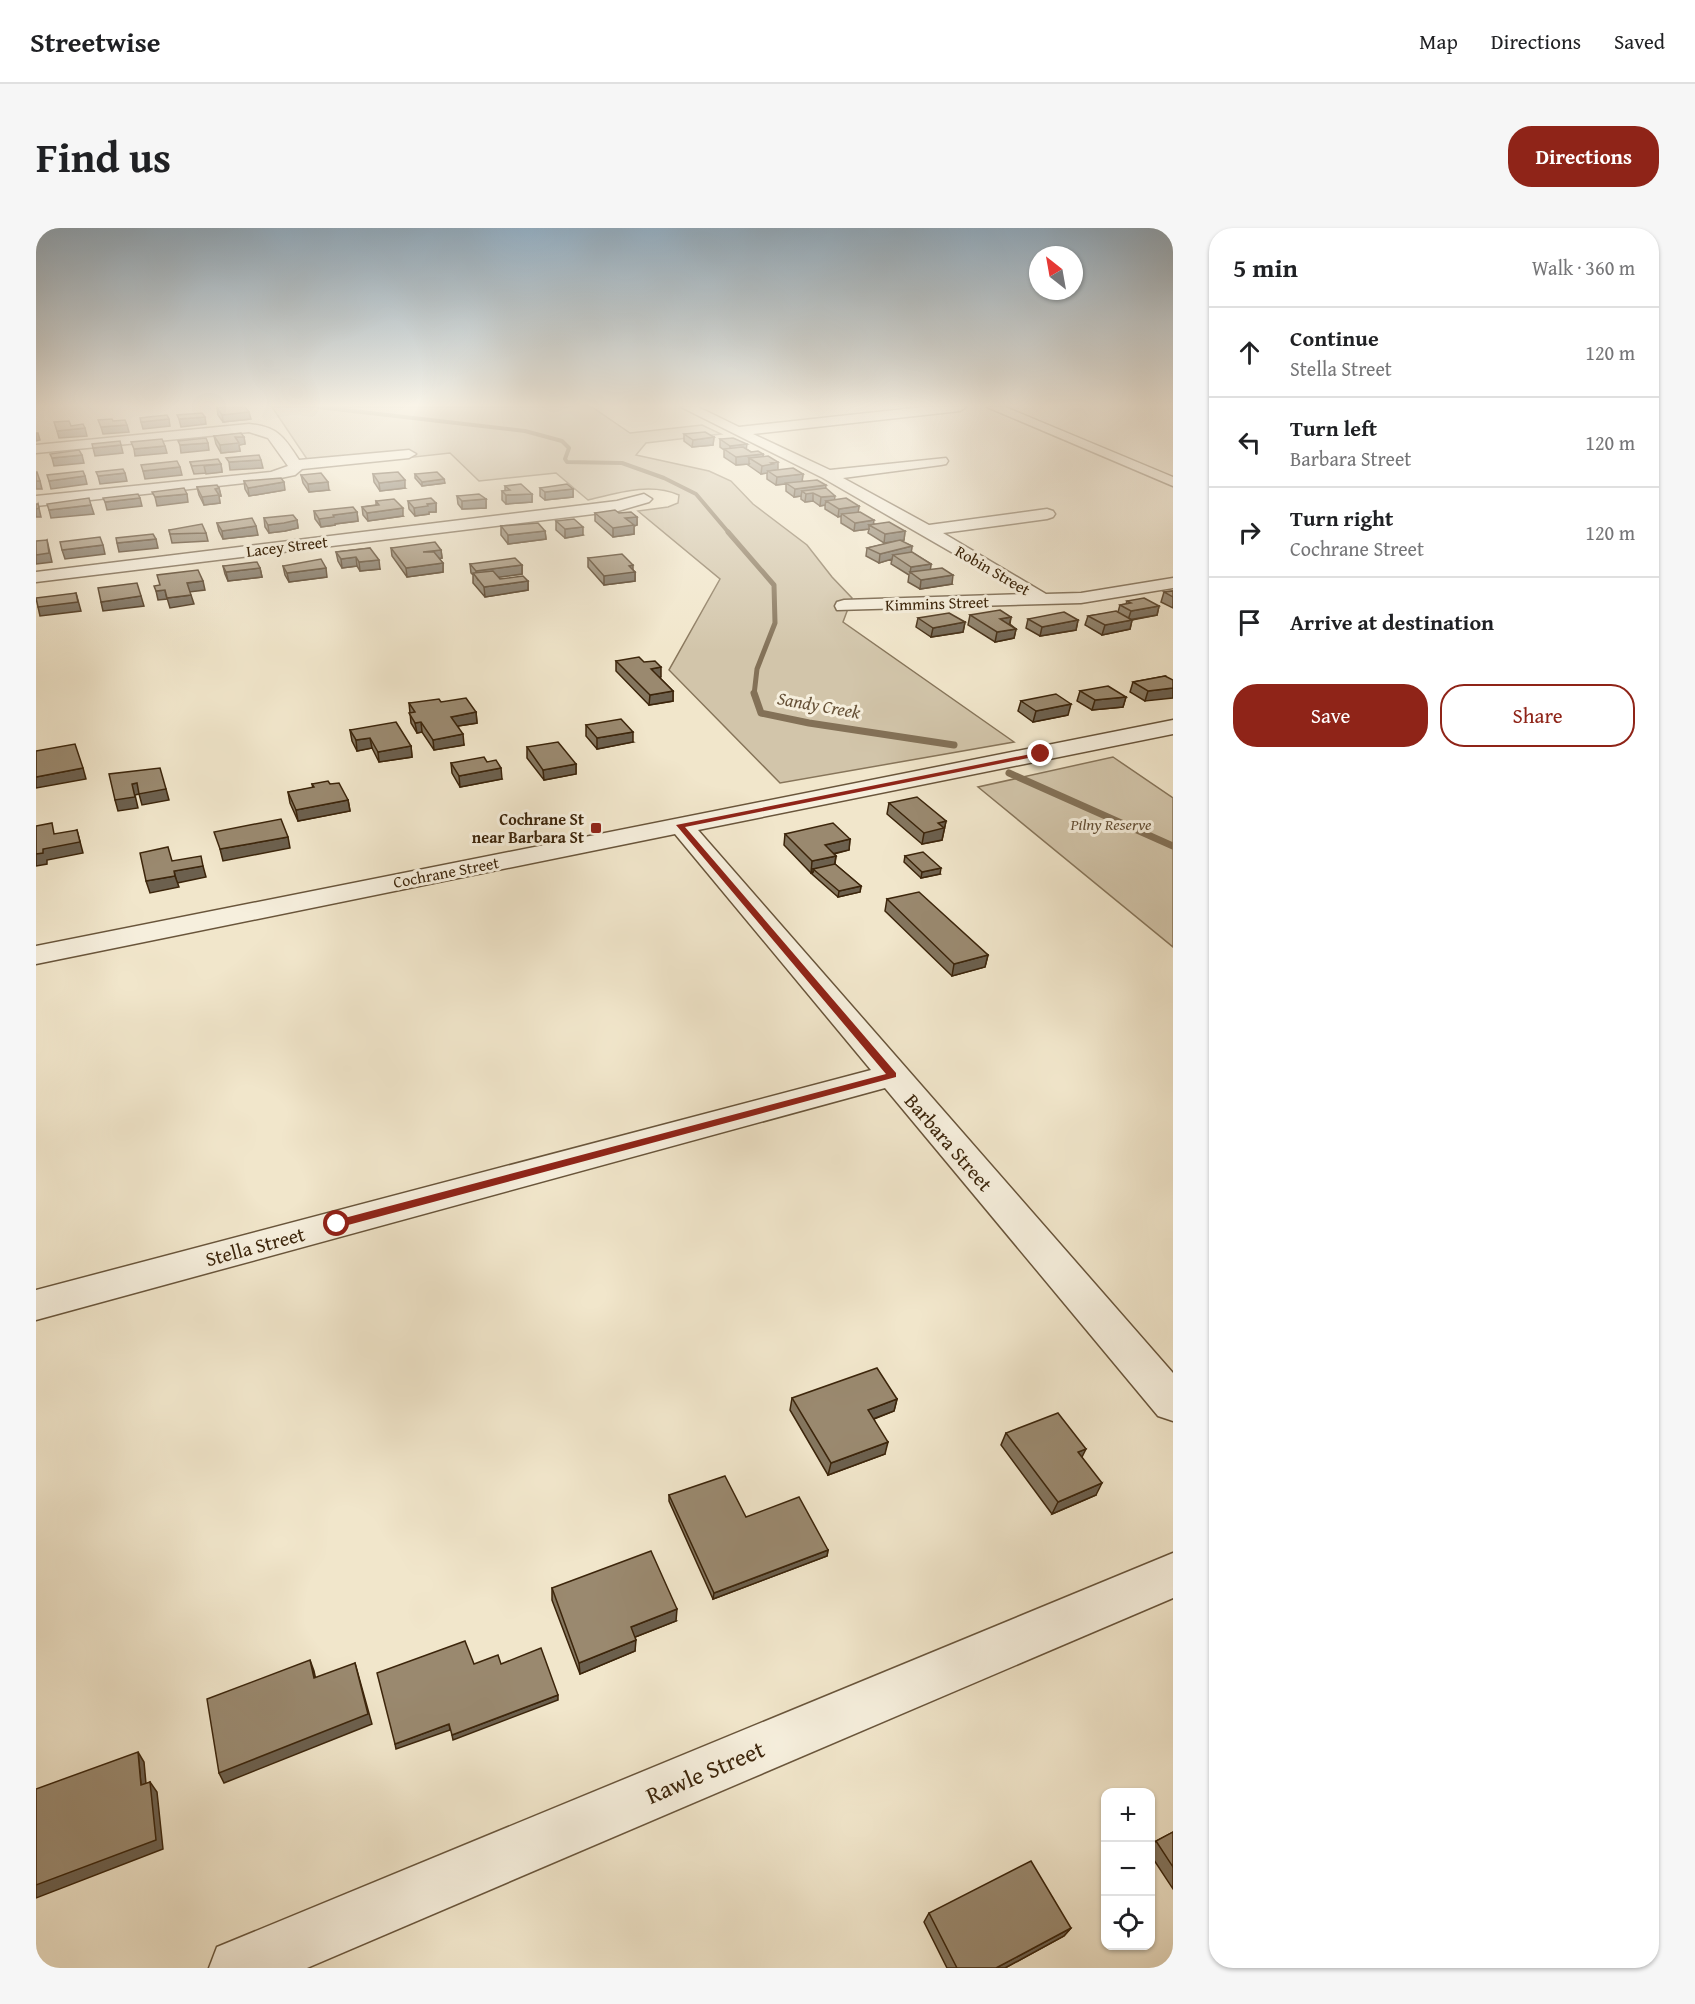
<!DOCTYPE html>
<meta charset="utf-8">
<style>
body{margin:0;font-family:"Gentium Book Plus",serif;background:#f6f6f6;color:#202124}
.controls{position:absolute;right:18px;bottom:18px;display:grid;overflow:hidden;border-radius:12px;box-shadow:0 2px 4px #0004}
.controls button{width:54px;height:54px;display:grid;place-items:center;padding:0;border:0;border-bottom:2px solid #e0e0e0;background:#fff;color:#202124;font:30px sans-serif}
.compass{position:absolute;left:993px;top:18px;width:54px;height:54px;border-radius:50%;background:#fff;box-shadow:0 2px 4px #0004;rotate:329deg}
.stop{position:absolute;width:18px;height:18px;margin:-14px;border:4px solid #8f2418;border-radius:50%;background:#fff}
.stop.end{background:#8f2418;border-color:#fff;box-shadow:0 2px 6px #0008}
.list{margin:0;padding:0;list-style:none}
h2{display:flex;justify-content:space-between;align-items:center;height:78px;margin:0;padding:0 24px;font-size:26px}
h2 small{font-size:20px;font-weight:400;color:#757577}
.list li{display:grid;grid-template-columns:39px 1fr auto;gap:18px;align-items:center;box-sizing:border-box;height:90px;padding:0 24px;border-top:2px solid #e0e0e0}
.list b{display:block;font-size:22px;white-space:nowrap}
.list p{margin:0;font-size:20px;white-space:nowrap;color:#757577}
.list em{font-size:20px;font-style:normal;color:#757577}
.actions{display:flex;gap:12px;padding:18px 24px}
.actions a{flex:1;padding:14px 0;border:2px solid #8f2418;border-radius:24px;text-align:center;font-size:21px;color:#8f2418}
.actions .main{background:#8f2418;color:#fff}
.icon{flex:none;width:33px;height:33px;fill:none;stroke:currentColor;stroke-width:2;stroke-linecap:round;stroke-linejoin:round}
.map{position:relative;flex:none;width:1137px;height:1740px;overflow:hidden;border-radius:24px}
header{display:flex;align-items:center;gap:36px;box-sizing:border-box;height:84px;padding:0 30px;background:#fff;border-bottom:2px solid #e0e0e0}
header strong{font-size:28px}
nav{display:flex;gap:33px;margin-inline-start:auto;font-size:21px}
.intro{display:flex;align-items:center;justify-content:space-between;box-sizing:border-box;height:144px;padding:0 36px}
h1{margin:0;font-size:42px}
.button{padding:15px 27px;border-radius:24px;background:#8f2418;color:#fff;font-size:21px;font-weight:700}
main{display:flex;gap:36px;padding:0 36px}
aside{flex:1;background:#fff;border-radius:24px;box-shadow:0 2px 4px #0004}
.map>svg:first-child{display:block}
</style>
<header>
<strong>Streetwise</strong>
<nav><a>Map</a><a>Directions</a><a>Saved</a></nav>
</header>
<div class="intro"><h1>Find us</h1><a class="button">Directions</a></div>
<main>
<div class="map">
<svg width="1137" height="1740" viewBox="0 0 1137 1740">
<rect width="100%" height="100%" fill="#f1e6cb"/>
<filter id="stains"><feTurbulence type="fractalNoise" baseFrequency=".00333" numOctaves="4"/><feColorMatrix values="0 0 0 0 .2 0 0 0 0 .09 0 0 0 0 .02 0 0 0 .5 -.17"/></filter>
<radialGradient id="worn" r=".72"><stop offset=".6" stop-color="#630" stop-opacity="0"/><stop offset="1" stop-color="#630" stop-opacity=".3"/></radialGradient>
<g fill="#d2c5aa" stroke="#87755a" stroke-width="1.5">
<path d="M236 179H556L594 205 666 197 685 206 610 215 600 227 673 243 695 253 717 276 771 317 796 349 816 370 807 394 978 514 744 555 633 442 684 351 602 283 632 279 642 275 643 267C614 254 581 265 552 272L520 245 443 253 414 225 277 240Z"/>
<path d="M1077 529 1137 570V719L942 559Z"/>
</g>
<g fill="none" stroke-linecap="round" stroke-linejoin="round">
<path stroke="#837157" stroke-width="4" d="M282 179 489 203 526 213 533 220 529 231 531 234 586 235 628 250 660 266 693 305"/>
<path stroke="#837157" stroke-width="5" d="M692 304 738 357 739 395 721 441 718 467"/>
<g stroke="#837157" stroke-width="7">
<path d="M718 465 725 485 773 495 918 517"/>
<path d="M973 545 1137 618"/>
</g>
<defs>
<g id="minor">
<path d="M645 179H662L703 199 887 179H930L924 183 717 206 794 242 910 230 912 233 910 236 905 237 807 250 893 297 1011 281 1017 283 1019 286 1017 289 1011 291 907 305 1010 366 1045 365 1137 350V360L1045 375 801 382 799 378 801 374 808 372 988 366 787 250Z"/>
<path d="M951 179H969L1137 249V258Z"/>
<path d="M213 196C242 199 248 209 263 232L373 222 380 226 373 230 266 241 259 247 235 252 0 278V268L235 244 252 238 232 210 213 204 0 225V217Z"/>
<path d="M608 266 616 271 613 274 582 283 0 354V344L581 273Z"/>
<path d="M1137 492V506L662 602 1137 1145V1193L1122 1188 849 860 0 1092V1062L835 842 639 606 0 736V718Z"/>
<path d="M1137 1325V1370L271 1740H173L181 1719Z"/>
</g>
</defs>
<use href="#minor" stroke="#69553b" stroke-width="3"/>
<use href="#minor" fill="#f6efdd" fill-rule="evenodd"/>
</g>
<g fill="#84765f" stroke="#3c250b" stroke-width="1.5">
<path d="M181 180 215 191 187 194 182 187Z"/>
<path d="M648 206 678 209 677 217 656 219 648 213Z"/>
<path d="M178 208 208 209 209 216 203 217 204 223 185 225 180 216Z"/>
<path d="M684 211 710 221 715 224 727 226V228L742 242 767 246 766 253 789 260 799 272 823 278 822 284 838 296 869 303 868 312 864 313 876 318 875 324 895 336 894 342 916 356 884 361 872 354 873 347 855 336 856 331 843 335 830 328 831 320 862 313 848 315 832 305 833 301 818 303 805 295V288L802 289 789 281V277L784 278 777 273 769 274 765 271V268L758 269 750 263V256L740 257 731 251V245L725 246 712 237 713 236 700 237 688 229V222L684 219Z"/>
<path d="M154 234 185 236 186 244 158 246Z"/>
<path d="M337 246 369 260 344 263 338 254Z"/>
<path d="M379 246 409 255 386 258 379 250Z"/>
<path d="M265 247 293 262 273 264 267 255Z"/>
<path d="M208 253 249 262 213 268 209 261Z"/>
<path d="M469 258 496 266V274L470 276 466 272V263H469Z"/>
<path d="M161 259 183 260 185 268H183L184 275 168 277 163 267Z"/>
<path d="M504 260 537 261V269L509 272 504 268Z"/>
<path d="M421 268 450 271V280L426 281 422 276Z"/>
<path d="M340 273 367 288 332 293 327 287 326 279 340 277Z"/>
<path d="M372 273 400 275V284H393V286L379 288 373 281Z"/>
<path d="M278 283 321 284 322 293 299 296V297L285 299 279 291Z"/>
<path d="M559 285H583L601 289V297L598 298V306L577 309 559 293Z"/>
<path d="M228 290 261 292 262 300 249 303 233 305 229 299Z"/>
<path d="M520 293 547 307 529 310 520 302Z"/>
<path d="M181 295 222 307 187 311 183 303Z"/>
<path d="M465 298 509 303 510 311 472 316 465 307Z"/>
<path d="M133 302 170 305 172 313 136 315Z"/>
<path d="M334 320 344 341 324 343 321 338 306 340 302 333 300 324Z"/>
<path d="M355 320 405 322 406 330 403 331 407 335V344L371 349 356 328Z"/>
<path d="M552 330 597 342 599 344V353L568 357 552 339Z"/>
<path d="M434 336 486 337V346L462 349 464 351 492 353V362L449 369 437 355V347L435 345Z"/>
<path d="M187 338 224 340 226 349 192 353 189 346Z"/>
<path d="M247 338 291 349 253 354 249 347Z"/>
<path d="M1137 363V380L1125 374 1128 364Z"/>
<path d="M1091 373 1123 378 1121 387 1096 392 1094 401 1066 407 1049 397 1052 388 1082 384 1084 377 1090 376Z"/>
<path d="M934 387 975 389 974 396 980 401 978 410 959 414 932 397Z"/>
<path d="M882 390 929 394 927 404 895 409 880 399Z"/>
<path d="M992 391 1042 392 1040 402 1004 408 990 400Z"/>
<path d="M580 433 625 449H623L637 463V473L613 477 580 443Z"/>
<path d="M1129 448 1109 473 1094 464 1097 454Z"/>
<path d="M1044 463 1090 469 1087 479 1056 482 1041 473Z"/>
<path d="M985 473 1032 487 997 494 982 483Z"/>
<path d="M405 474 440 484 441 495 422 498 428 517 398 522 386 504 381 505 375 495 373 475Z"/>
<path d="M550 497 597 514 561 521 550 508Z"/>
<path d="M314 502 375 518 376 529 343 534 336 520 321 523 316 513Z"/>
<path d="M491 519 540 536V546L508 552 491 530Z"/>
<path d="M451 534 466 551 424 559 416 545 415 535Z"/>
<path d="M276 556H294L312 572 314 583 262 593 254 575 252 564 277 560Z"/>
<path d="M853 575 910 593 906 612 886 616 851 586Z"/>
<path d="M749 606 814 611 813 622 798 626 800 628 799 636 825 658 824 664 802 669 776 646 777 644 775 645 748 617Z"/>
<path d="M869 628 904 646 885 650 868 634Z"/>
<path d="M851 671 952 727 949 739 916 748 849 683Z"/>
<path d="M756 1170 861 1171 858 1183 838 1191 849 1226 792 1247 754 1182Z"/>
<path d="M970 1205 1046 1229 1060 1267 1016 1286 965 1217Z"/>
<path d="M633 1267 710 1289 792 1322 791 1328 677 1371 633 1273Z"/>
<path d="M516 1360 640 1393 599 1409V1423L544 1446 516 1372Z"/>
<path d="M1137 1604V1661L1114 1626V1619L1120 1613Z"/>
<path d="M893 1685 1035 1700 1028 1708 969 1740H911L888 1694Z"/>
</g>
<g fill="#6c604e" stroke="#3c250b" stroke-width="1.5">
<path d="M213 184 215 191 187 194 186 187Z"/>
<path d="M169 189 170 196 145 199 143 191Z"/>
<path d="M133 191 134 198 107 201 105 194Z"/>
<path d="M91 197 93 204 67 206 65 199Z"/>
<path d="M49 200 51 208 23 210 21 203Z"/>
<path d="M0 205H2L4 212 0 213Z"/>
<path d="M199 209H208L209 216 203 217 204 223 185 225 184 217Z"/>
<path d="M678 209 677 217 656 219 657 212Z"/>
<path d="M172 215 173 222 145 225 144 217Z"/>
<path d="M711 216 710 223 694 225V218Z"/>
<path d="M85 217 87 225 59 228 57 220Z"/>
<path d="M129 218 131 225 99 228 98 221Z"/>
<path d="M727 226V234L713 230V236L700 237V229Z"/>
<path d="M46 227 48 235 18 238 16 230Z"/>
<path d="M225 232 227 240 194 242 193 234Z"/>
<path d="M742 234V242L732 243 731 245 725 246 726 238 735 235Z"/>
<path d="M185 236 186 244 170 246 168 238Z"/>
<path d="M144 239 146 247 109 251 107 243Z"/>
<path d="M89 245 91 253 64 256 62 248Z"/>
<path d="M767 246 766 254 740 257 741 249Z"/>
<path d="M49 248 51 256 15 261 13 253Z"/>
<path d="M408 251 409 255 386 258V254Z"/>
<path d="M369 252V260L344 263 343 255Z"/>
<path d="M0 253H4L6 261H0Z"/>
<path d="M248 254 249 262 213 268 212 260Z"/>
<path d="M292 254 293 262 273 264 272 256Z"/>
<path d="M790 257 789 265H777V273L769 274 770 266 766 263 765 268 758 269 759 261Z"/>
<path d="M183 260 185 268H183L184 275 168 277 166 269 179 261Z"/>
<path d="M537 261V269L509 272V264Z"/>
<path d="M151 266 152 274 121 278 119 269Z"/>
<path d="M496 266V274L470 276V267Z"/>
<path d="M799 268 798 276 790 273 789 277 784 278 785 269Z"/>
<path d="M104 270 106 278 71 282 69 274Z"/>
<path d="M450 271V280L426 281V273Z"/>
<path d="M400 275V284H393V286L379 288 378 280 391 276Z"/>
<path d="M2 276 5 289H0V281Z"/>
<path d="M55 277 58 286 15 290 13 282Z"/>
<path d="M823 278 822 286H806L805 288 802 289 803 281Z"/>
<path d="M367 280V288L332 293 331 285Z"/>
<path d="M321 284 322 293 299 296V297L285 299 283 291 297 287Z"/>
<path d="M601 289V297L598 298V306L577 309V300L589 290Z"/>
<path d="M261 292 262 300 249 303 233 305 232 297Z"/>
<path d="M838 292 837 299 833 297V301L818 303 819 295Z"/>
<path d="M220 298 222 307 187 311 186 303Z"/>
<path d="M547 299V307L529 310V301Z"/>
<path d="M509 303 510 311 472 316V307Z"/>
<path d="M869 303 868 312 848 315 849 306Z"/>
<path d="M120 311 122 320 83 324 81 315Z"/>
<path d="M11 312 16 334 0 336V327Z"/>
<path d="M67 317 69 326 29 331 26 322Z"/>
<path d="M876 318 875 327H857L856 331 843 335 844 326Z"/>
<path d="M405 322 406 330 387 333V324Z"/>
<path d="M320 329 321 338 306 340 305 331Z"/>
<path d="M343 332 344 341 324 343 323 334Z"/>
<path d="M407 335V344L371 349 370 340Z"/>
<path d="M895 336 894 345H874L875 339Z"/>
<path d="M486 337V346L442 352 441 350 440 343Z"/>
<path d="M597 337V344H599V353L568 357V348L593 338Z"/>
<path d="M224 340 226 349 192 353 190 344Z"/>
<path d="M290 340 291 349 253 354 251 345Z"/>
<path d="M917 347 916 356 884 361 885 352Z"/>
<path d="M167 353 169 362 153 364 151 355Z"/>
<path d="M492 353V362L449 369 448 359Z"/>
<path d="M129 362 131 371 122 372 120 363Z"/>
<path d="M40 365 45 383 4 388 2 379Z"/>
<path d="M155 367 158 376 134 380 131 370Z"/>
<path d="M105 368 108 378 67 383 65 374Z"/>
<path d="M1123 378 1121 387 1092 392 1095 383Z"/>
<path d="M975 389 973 398 964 391Z"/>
<path d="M1042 392 1040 402 1004 408 1006 399Z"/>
<path d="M1096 392 1094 401 1066 407 1069 397Z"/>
<path d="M929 394 927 404 895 409 897 400Z"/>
<path d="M980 401 978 410 959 414 961 404Z"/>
<path d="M625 439V449L615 451V441Z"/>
<path d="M1137 460V470L1109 473 1112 463Z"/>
<path d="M637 463V473L613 477 614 467Z"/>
<path d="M1090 469 1087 479 1056 482 1059 472Z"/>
<path d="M1035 476 1032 487 997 494 1000 483Z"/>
<path d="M440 484 441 495 416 499 415 489Z"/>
<path d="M385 494 386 504 381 505 379 495Z"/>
<path d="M597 504V514L561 521V510Z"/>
<path d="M427 506 428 517 398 522 397 512Z"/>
<path d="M334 510 336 520 321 523 320 512Z"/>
<path d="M375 518 376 529 343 534 342 524Z"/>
<path d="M540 536V546L508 552 507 542Z"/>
<path d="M47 540 50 551 0 560V549Z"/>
<path d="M465 540 466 551 424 559 423 548Z"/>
<path d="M101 555 130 561 133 572 106 577 103 566 99 567 102 580 82 583 79 572 96 556Z"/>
<path d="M312 572 314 583 262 593 260 582Z"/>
<path d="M910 593 906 612 886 616 888 605 902 595Z"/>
<path d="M41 602 47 625 11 632V636L0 638V626L7 621Z"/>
<path d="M252 609 254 620 187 633 184 621Z"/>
<path d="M814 611 813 622 787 628 789 617Z"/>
<path d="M800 628 798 639 777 641V644L775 645 776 633Z"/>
<path d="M167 638 170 649 141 655 138 643Z"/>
<path d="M905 640 904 646 885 650 886 644Z"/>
<path d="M139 648 143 659 114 665 110 653Z"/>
<path d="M825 658 824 664 802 669 803 663Z"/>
<path d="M952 727 949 739 916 748 918 736Z"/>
<path d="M861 1171 858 1183 829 1194 832 1182Z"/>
<path d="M852 1214 849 1226 792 1247 795 1235Z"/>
<path d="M1050 1221 1044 1233 1042 1224Z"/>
<path d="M1066 1255 1060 1267 1016 1286 1022 1274Z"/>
<path d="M792 1322 791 1328 677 1371 678 1365Z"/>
<path d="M641 1381 640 1393 594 1411 595 1399Z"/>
<path d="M600 1412 599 1423 544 1446 543 1435Z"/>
<path d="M274 1432 278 1443 282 1461 278 1450Z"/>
<path d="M319 1435 336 1496 188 1555 183 1545Z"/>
<path d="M522 1467V1472L417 1512 416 1507Z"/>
<path d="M413 1496 414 1502 360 1521 359 1516Z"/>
<path d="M102 1524 108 1534 111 1567 105 1557Z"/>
<path d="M114 1554 121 1564 127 1621 0 1670V1657Z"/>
<path d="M1035 1700 1028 1708 969 1740H960Z"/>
</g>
<g fill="#9a896f" stroke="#3c250b" stroke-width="1.5">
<path d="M189 179H209L213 184 186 187 181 180Z"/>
<path d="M166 185 169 189 143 191 141 187Z"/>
<path d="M131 187 133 191 105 194 104 190Z"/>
<path d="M76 191 77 193 89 192 91 197 65 199 62 192Z"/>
<path d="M33 193 35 198 47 196 49 200 21 203 18 194Z"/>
<path d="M669 204 678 209 657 212 648 206Z"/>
<path d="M205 205 208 209H199L203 215 184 217 178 208Z"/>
<path d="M170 210 172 215 144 217 142 213Z"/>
<path d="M697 210 711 216 694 218 684 211Z"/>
<path d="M126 211 129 218 98 221 95 214Z"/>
<path d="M84 213 85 217 57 220 56 216Z"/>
<path d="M707 219 715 224 722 223 727 226 700 229 688 221Z"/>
<path d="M43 222 46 227 16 230 14 226Z"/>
<path d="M223 227 225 232 193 234 190 230Z"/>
<path d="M732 228 742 234 735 235 737 236 726 238 713 230Z"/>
<path d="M182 231 185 236 156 238 154 234Z"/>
<path d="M141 233 144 239 107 243 105 237Z"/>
<path d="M757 240 767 246 741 249 732 243Z"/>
<path d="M87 241 89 245 62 248 60 244Z"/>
<path d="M47 243 49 248 13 253 11 247Z"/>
<path d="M0 244H1L4 253H0Z"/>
<path d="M362 244 369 252 343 255 337 246Z"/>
<path d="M401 244 408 251 386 254 379 246Z"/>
<path d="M285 245 292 254 272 256 265 247Z"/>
<path d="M245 250 248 254 212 260 208 253Z"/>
<path d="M781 252 790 257 759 261 750 255Z"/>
<path d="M485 256 496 266 470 267 466 263 474 262 469 258Z"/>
<path d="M531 256 537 261 509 264 504 260Z"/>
<path d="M181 257 183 260 179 261 183 267 166 269 161 259Z"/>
<path d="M148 260 151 266 119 269 116 264Z"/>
<path d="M790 260 799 268 785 269 777 265 770 266 766 263Z"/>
<path d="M102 266 104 270 69 274 67 270Z"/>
<path d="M443 266 450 271 426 273 421 268Z"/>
<path d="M53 270 55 277 13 282 11 276Z"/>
<path d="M395 270 400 275 391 276 392 278 378 280 372 273Z"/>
<path d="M810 270 823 278 803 281 790 273Z"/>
<path d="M358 271 367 280 331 285 326 279 343 277 340 273Z"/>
<path d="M0 276H2L3 280 0 281Z"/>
<path d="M317 279 321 284 297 287 298 289 283 291 278 283Z"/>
<path d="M579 282 583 285 595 284 601 289 589 290 598 297 577 300 559 285Z"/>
<path d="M824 284 838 292 819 295 806 286Z"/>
<path d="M257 287 261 292 248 295 232 297 228 290Z"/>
<path d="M216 290 220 298 186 303 181 295Z"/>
<path d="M538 291 547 299 529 301 520 293Z"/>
<path d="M853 294 869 303 849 306 833 297Z"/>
<path d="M502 295 509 303 472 307 465 298Z"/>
<path d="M166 296 170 305 134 306 133 302Z"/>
<path d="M117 306 120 311 81 315 80 310Z"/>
<path d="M64 309 67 317 26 322 24 314Z"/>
<path d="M11 312 13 325 0 327V313Z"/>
<path d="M864 312 876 318 844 326 831 320Z"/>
<path d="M399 314 405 322 387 324H398L407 335 370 340 355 320Z"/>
<path d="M334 320 343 332 323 334 320 329 305 331 300 324Z"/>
<path d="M876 324 895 336 875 339 857 327Z"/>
<path d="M586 326 597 337 593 338 599 344 568 348 552 330Z"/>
<path d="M479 330 486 337 440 343 434 336Z"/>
<path d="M285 331 290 340 251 345 247 338Z"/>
<path d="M221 334 224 340 190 344 187 338Z"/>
<path d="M906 340 917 347 885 352 874 344Z"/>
<path d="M162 342 167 353 151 355 155 367 131 370 129 362 120 363 118 358 124 357 121 347Z"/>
<path d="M457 343 464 351 487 348 492 353 448 359 437 345Z"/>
<path d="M101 355 105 368 65 374 62 360Z"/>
<path d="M1137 363V369L1128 364Z"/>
<path d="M40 365 42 374 2 379 0 370Z"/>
<path d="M1108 370 1123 378 1095 383 1084 377 1095 375 1091 373Z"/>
<path d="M964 382 975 389 964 391 980 401 961 404 934 387Z"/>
<path d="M1080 383 1096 392 1069 397 1052 388Z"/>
<path d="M1028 384 1042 392 1006 399 992 391Z"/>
<path d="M913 385 929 394 897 400 882 390Z"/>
<path d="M603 429 608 434 619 433 625 439 615 441 637 463 614 467 580 433Z"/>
<path d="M1129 448 1137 452V460L1112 463 1097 454Z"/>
<path d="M1072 458 1090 469 1059 472 1044 463Z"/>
<path d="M1020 466 1035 476 1000 483 985 473Z"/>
<path d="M430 470 440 484 415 489 427 506 397 512 385 494 379 495 373 485 379 484 373 475 403 471 405 474Z"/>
<path d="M585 491 597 504 561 510 550 497Z"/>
<path d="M360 494 375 518 342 524 334 510 320 512 314 502Z"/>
<path d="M522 514 540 536 507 542 491 519Z"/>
<path d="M39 516 47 540 0 549V523Z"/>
<path d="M448 529 451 534 460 532 465 540 423 548 415 535Z"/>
<path d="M124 540 130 561 103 566 101 555 96 556 99 569 79 572 73 546Z"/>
<path d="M292 553 294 556 303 555 312 572 260 582 252 564 278 559 276 556Z"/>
<path d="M881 569 910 593 902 595 908 600 888 605 853 575Z"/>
<path d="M245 591 252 609 184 621 178 604Z"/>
<path d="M16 595 18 606 41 602 44 614 7 621V625L0 626V598Z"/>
<path d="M797 595 814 611 789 617 800 628 776 633 749 606Z"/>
<path d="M132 619 136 633 165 628 167 638 138 643 139 648 110 653 104 625Z"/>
<path d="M887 624 905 640 886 644 869 628Z"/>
<path d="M799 636 825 658 803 663 777 641Z"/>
<path d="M883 664 952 727 918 736 851 671Z"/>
<path d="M841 1140 861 1171 832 1182 852 1214 795 1235 756 1170Z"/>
<path d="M1022 1185 1050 1221 1042 1224 1066 1255 1022 1274 970 1205Z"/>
<path d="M689 1248 710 1289 763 1269 792 1322 678 1365 633 1267Z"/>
<path d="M615 1323 641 1381 595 1399 600 1412 543 1435 516 1360Z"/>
<path d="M429 1413 438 1436 462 1427 465 1436 505 1420 522 1467 416 1507 413 1496 359 1516 341 1445Z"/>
<path d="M274 1432 278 1450 319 1435 332 1486 183 1545 171 1471Z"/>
<path d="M102 1524 105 1557 114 1554 120 1612 0 1657V1561Z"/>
<path d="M1137 1604V1639L1120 1613Z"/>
<path d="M995 1633 1035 1700 960 1740H921L893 1685Z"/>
</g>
<linearGradient id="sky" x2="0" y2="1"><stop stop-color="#93aec2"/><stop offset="0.42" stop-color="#f9f4e8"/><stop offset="1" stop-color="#f9f4e8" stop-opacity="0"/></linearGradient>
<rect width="1137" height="423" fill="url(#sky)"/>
<path fill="#8f2418" d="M1005 524 1007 527 649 599 860 845V849L301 1000 297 999 295 996 301 992 850 846 640 597Z"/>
<rect fill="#8f2418" stroke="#f6efdd" stroke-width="2" x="554" y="594" width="12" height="12" rx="3"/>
<g text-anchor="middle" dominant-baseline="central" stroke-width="6" stroke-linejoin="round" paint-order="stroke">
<g font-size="16" fill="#3c250b" stroke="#f6efdd">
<text transform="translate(251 318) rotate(-7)">Lacey Street</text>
<text transform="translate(957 342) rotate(30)">Robin Street</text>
<text transform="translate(901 375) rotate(-2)">Kimmins Street</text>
<text transform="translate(410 644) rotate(-11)">Cochrane Street</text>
</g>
<g font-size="16" font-weight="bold" fill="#3c250b" stroke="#f6efdd" text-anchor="end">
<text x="548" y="591">Cochrane St<tspan x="548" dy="18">near Barbara St</tspan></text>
</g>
<g font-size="16" font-style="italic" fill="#624d33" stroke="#f6efdd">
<text x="1075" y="596">Pilny Reserve</text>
</g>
<g font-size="18" font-style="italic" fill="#665137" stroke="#f6efdd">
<text transform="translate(783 477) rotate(10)">Sandy Creek</text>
</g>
<g font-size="20" fill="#3c250b" stroke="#f6efdd">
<text transform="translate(913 914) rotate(49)">Barbara Street</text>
<text transform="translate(219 1018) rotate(-15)">Stella Street</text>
</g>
<g font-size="24" fill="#3c250b" stroke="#f6efdd">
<text transform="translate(669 1544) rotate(-23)">Rawle Street</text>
</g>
</g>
<rect width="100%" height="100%" filter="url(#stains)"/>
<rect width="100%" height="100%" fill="url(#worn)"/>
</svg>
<div class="controls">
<button>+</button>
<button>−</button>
<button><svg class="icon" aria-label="locate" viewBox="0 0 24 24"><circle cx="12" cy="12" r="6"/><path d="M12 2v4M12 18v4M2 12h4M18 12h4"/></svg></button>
</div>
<svg class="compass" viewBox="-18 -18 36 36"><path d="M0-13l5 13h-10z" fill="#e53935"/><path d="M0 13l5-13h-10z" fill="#757577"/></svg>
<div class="stop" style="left:301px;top:996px"></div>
<div class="stop end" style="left:1005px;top:526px"></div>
</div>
<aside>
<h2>5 min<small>Walk · 360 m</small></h2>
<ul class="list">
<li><svg class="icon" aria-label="ahead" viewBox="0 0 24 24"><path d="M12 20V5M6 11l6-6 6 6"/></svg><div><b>Continue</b><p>Stella Street</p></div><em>120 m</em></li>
<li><svg class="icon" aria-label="left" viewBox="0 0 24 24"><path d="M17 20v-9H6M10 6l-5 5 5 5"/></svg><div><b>Turn left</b><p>Barbara Street</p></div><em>120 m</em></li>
<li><svg class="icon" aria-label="right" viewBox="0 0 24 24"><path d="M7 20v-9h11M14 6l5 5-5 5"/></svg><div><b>Turn right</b><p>Cochrane Street</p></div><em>120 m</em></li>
<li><svg class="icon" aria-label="arrive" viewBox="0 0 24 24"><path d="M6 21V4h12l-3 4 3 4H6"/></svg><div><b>Arrive at destination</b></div></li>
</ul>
<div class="actions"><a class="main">Save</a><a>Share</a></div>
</aside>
</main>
